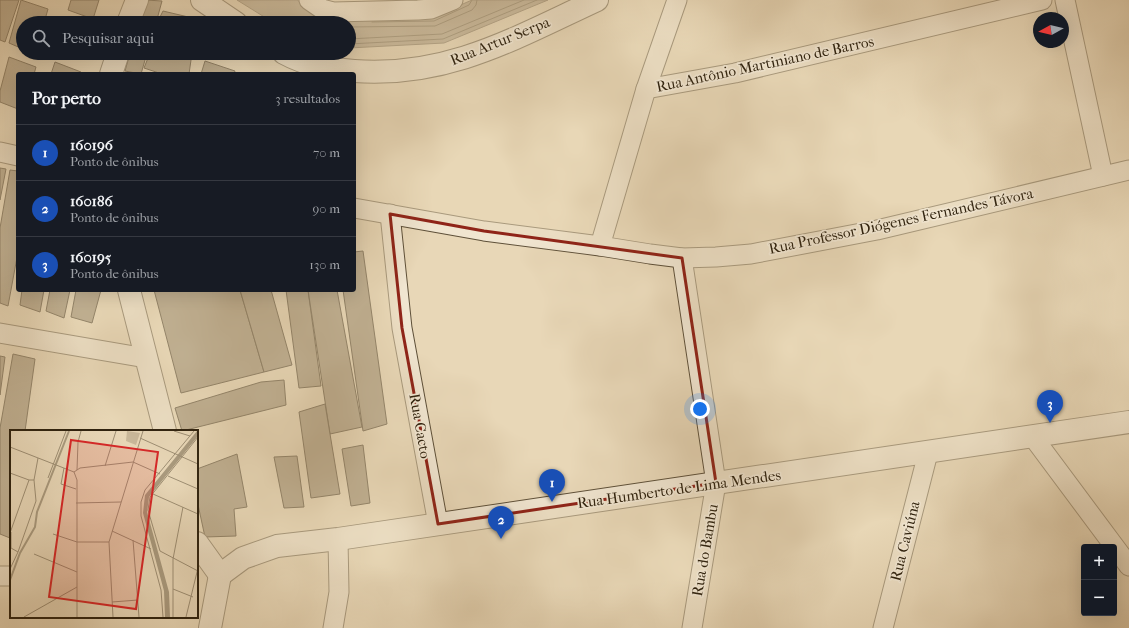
<!DOCTYPE html>
<html lang="pt">
<meta charset="utf-8">
<style>
body{margin:0;font-family:"IM FELL French Canon",serif;background:#20242c;color:#f1f3f6}
.controls{position:absolute;right:12px;bottom:12px;display:grid;overflow:hidden;border-radius:4px;box-shadow:0 4px 16px #0002}
.controls button{width:36px;height:36px;display:grid;place-items:center;padding:0;border:0;border-bottom:1px solid #363941;background:#171b24;color:#f1f3f6;font:20px sans-serif}
.compass{position:absolute;left:1033px;top:12px;width:36px;height:36px;border-radius:50%;background:#171b24;box-shadow:0 4px 16px #0002;rotate:262deg}
.you{position:absolute;left:700px;top:409px;width:14px;height:14px;margin:-10px;border:3px solid #fff;border-radius:50%;background:#1a73e8;box-shadow:0 0 0 6px #1a73e833}
.badge{display:grid;place-items:center;width:26px;height:26px;border-radius:50%;background:#db2777;color:#fff;font-size:13px;font-weight:700}
.pin{position:absolute;translate:-50% -33px;filter:drop-shadow(0 1px 2px #0008)}
.pin::after{content:'';position:absolute;top:21px;width:14px;height:12px;background:inherit;clip-path:polygon(0 0,100% 0,50% 100%)}
.list{margin:0;padding:0;list-style:none}
h2{display:flex;justify-content:space-between;align-items:center;height:52px;margin:0;padding:0 16px;font-size:17px}
h2 small{font-size:13px;font-weight:400;color:#9ea1a6}
.list li{display:grid;grid-template-columns:26px 1fr auto;gap:12px;align-items:center;box-sizing:border-box;height:56px;padding:0 16px;border-top:1px solid #363941}
.list b{display:block;font-size:15px;white-space:nowrap}
.list p{margin:0;font-size:13px;white-space:nowrap;color:#9ea1a6}
.list em{font-size:13px;font-style:normal;color:#9ea1a6}
.icon{flex:none;width:22px;height:22px;fill:none;stroke:currentColor;stroke-width:2;stroke-linecap:round;stroke-linejoin:round}
.map{position:relative;flex:none;width:1129px;height:628px;overflow:hidden}
.search{position:absolute;background:#171b24;box-shadow:0 4px 16px #0002;left:16px;top:16px;width:340px;height:44px;display:flex;align-items:center;gap:10px;box-sizing:border-box;padding:0 14px;border-radius:22px;color:#9ea1a6;font-size:15px}
.panel{position:absolute;background:#171b24;box-shadow:0 4px 16px #0002;left:16px;top:72px;width:340px;height:220px;border-radius:4px}
.map>svg:first-child{display:block}
</style>
<div class="map">
<svg width="1129" height="628" viewBox="0 0 1129 628">
<rect width="100%" height="100%" fill="#e8d7b7"/>
<filter id="stains"><feTurbulence type="fractalNoise" baseFrequency=".005" numOctaves="4"/><feColorMatrix values="0 0 0 0 .2 0 0 0 0 .09 0 0 0 0 .02 0 0 0 .5 -.17"/></filter>
<radialGradient id="worn" r=".72"><stop offset=".6" stop-color="#630" stop-opacity="0"/><stop offset="1" stop-color="#630" stop-opacity=".3"/></radialGradient>
<path fill="#a99a7e" stroke="#796a52" d="M237 0H297L327 18 433 17 472 0H548L444 43 349 48V23H274Z"/>
<g fill="none" stroke-linecap="round" stroke-linejoin="round">
<g stroke="#6c5e46" stroke-width="1">
<path d="M372 22 434 21 469 5 472 0"/>
<path d="M349 27 435 26 472 10 476 5 477 0"/>
<path d="M349 39 442 34 524 0"/>
<path d="M349 44 443 39 537 0"/>
</g>
</g>
<g fill="#908166" stroke="#30230f">
<path d="M0 0H19L5 42 0 40Z"/>
<path d="M21 0 48 9 44 23H23V49L9 43Z"/>
<path d="M71 0H99L93 19 68 10Z"/>
<path d="M146 0 162 1 156 23H139Z"/>
<path d="M163 11 201 20 200 23H157Z"/>
<path d="M130 53H147L141 74 125 71Z"/>
<path d="M150 53H192L189 74H162L144 68Z"/>
<path d="M9 57 36 67 34 74H18V109L0 102V91Z"/>
<path d="M205 61 235 71 234 74H201Z"/>
<path d="M55 62 81 72V74H51Z"/>
<path d="M0 168 6 169 0 200Z"/>
<path d="M10 170 18 171V252L8 306 0 303V228Z"/>
<path d="M363 251 387 424 363 431 343 290H354V252Z"/>
<path d="M22 290H44L40 312 20 305Z"/>
<path d="M50 290H70L64 318 46 311Z"/>
<path d="M76 290H101L92 323 71 317Z"/>
<path d="M154 290H240L264 372 181 393Z"/>
<path d="M240 290H271L292 365 264 372Z"/>
<path d="M286 290H308L321 386 299 388Z"/>
<path d="M308 290H337L362 427 330 434Z"/>
<path d="M13 354 35 359 25 431H11L10 538 0 534V428Z"/>
<path d="M0 356 5 357 0 395Z"/>
<path d="M284 380 286 405 182 431 175 408 261 382Z"/>
<path d="M325 404 340 494 311 498 299 412Z"/>
<path d="M363 445 370 503 351 506 342 449Z"/>
<path d="M237 454 247 507 234 509 236 536 205 537 197 500V469Z"/>
<path d="M297 456 304 507 284 508 274 457Z"/>
</g>
<g fill="none" stroke-linecap="round" stroke-linejoin="round">
<defs>
<g id="minor">
<path d="M309 0 322 9 333 12 418 10 431 9 453 0"/>
<path d="M1065 0 1103 176"/>
<path d="M646 89 735 73 1042 0"/>
<path d="M0 152 18 156"/>
<path d="M354 208 484 231 600 246 650 254 682 258 716 257 751 254 877 230 1129 170"/>
<path d="M390 214 402 328 438 524"/>
<path d="M600 246 646 89 677 0"/>
<path d="M682 258 716 483 692 628"/>
<path d="M0 333 146 358"/>
<path d="M1033 437 1129 566"/>
<path d="M0 576H11"/>
<path d="M333 628 339 592 338 539"/>
<path d="M883 628 928 453"/>
</g>
<g id="tertiary">
<path d="M202 0 236 23"/>
<path d="M128 23 137 0"/>
<path d="M284 53C306 65 329 69 354 71 447 78 515 38 597 0"/>
<path d="M111 74 118 53"/>
<path d="M129 290 165 431"/>
<path d="M197 543 220 575"/>
<path d="M220 575 243 558 277 546 338 539 1129 422"/>
<path d="M210 628 220 575"/>
</g>
</defs>
<use href="#minor" stroke="#5e5039" stroke-width="21"/>
<use href="#tertiary" stroke="#5e5039" stroke-width="24"/>
<use href="#minor" stroke="#f0e5d0" stroke-width="19"/>
<use href="#tertiary" stroke="#f0e5d0" stroke-width="22"/>
</g>
<path d="M0 0H1129V628H0ZM390 214 484 231 682 258 716 483 438 524 402 328Z" fill="#e8d7b7" fill-opacity=".55" fill-rule="evenodd"/>
<path fill="none" stroke="#8f2418" stroke-width="3" stroke-linejoin="round" d="M390 214 484 231 682 258 716 483 438 524 402 328Z"/>
<g text-anchor="middle" dominant-baseline="central" stroke-width="3.5" stroke-linejoin="round" paint-order="stroke">
<g font-size="15" fill="#30230f" stroke="#f0e5d0">
<text transform="translate(500 41) rotate(-22)">Rua Artur Serpa</text>
<text transform="translate(765 64) rotate(-12)">Rua Antônio Martiniano de Barros</text>
<text transform="translate(901 221) rotate(-12)">Rua Professor Diógenes Fernandes Távora</text>
<text transform="translate(420 426) rotate(80)">Rua Cacto</text>
<text transform="translate(679 489) rotate(-8)">Rua Humberto de Lima Mendes</text>
<text transform="translate(905 541) rotate(-76)">Rua Caviúna</text>
<text transform="translate(705 550) rotate(-80)">Rua do Bambu</text>
</g>
</g>
<g transform="translate(10 430)">
<rect width="188" height="188" fill="#e8d7b7"/>
<path d="M117 1 130 3 126 15 116 11Z" fill="#c9b89a"/>
<path d="M187 1 188 6 139 67 137 82 159 162 160 187H155L154 161 133 83 135 65Z" fill="#a99a7e"/>
<path fill="none" stroke="#a99a7e" stroke-width="2" d="M0 150 10 123 25 97 27 82 59 1"/>
<path fill="none" stroke="#9e8f74" stroke-width="1" d="M164 1 180 6M188 7 140 67 138 80 150 121 188 141M130 8 188 34M0 17 64 42M95 36 106 1M54 38 51 54 66 59M67 40 68 12 71 1M64 42 67 50V187M64 42 70 38 123 32 150 44M0 43 19 50M158 46 188 59M38 48 56 1M143 64 188 84M66 73 111 72M102 101 141 119M1 102V118L8 122 26 71 24 50 28 28M0 103 19 50H24M43 104 67 112H99M123 110 129 187M24 124 67 142M0 139 8 122M163 159 183 167M102 172 128 170M14 187 67 157M103 187 99 112 133 1M153 187 151 160 131 86V72L135 60 184 1M163 187V129L173 77M176 187 188 138"/>
<path fill="#d62828" fill-opacity="0.15" stroke="#d62828" stroke-width="2" d="M61 10 148 22 126 179 39 167Z"/>
<rect width="188" height="188" fill="none" stroke="#30230f" stroke-width="2"/>
</g>
<rect width="100%" height="100%" filter="url(#stains)"/>
<rect width="100%" height="100%" fill="url(#worn)"/>
</svg>
<div class="controls">
<button>+</button>
<button>−</button>
</div>
<svg class="compass" viewBox="-18 -18 36 36"><path d="M0-13l5 13h-10z" fill="#e53935"/><path d="M0 13l5-13h-10z" fill="#9ea1a6"/></svg>
<div class="you"></div>
<div class="pin badge" style="left:552px;top:502px;background:#1a4fb4">1</div>
<div class="pin badge" style="left:501px;top:539px;background:#1a4fb4">2</div>
<div class="pin badge" style="left:1050px;top:423px;background:#1a4fb4">3</div>
<div class="search"><svg class="icon" aria-label="search" viewBox="0 0 24 24"><circle cx="10" cy="10" r="6"/><path d="M15 15l6 6"/></svg>Pesquisar aqui</div>
<section class="panel">
<h2>Por perto<small>3 resultados</small></h2>
<ul class="list">
<li><span class="badge" style="background:#1a4fb4">1</span><div><b>160196</b><p>Ponto de ônibus</p></div><em>70 m</em></li>
<li><span class="badge" style="background:#1a4fb4">2</span><div><b>160186</b><p>Ponto de ônibus</p></div><em>90 m</em></li>
<li><span class="badge" style="background:#1a4fb4">3</span><div><b>160195</b><p>Ponto de ônibus</p></div><em>130 m</em></li>
</ul>
</section>
</div>
